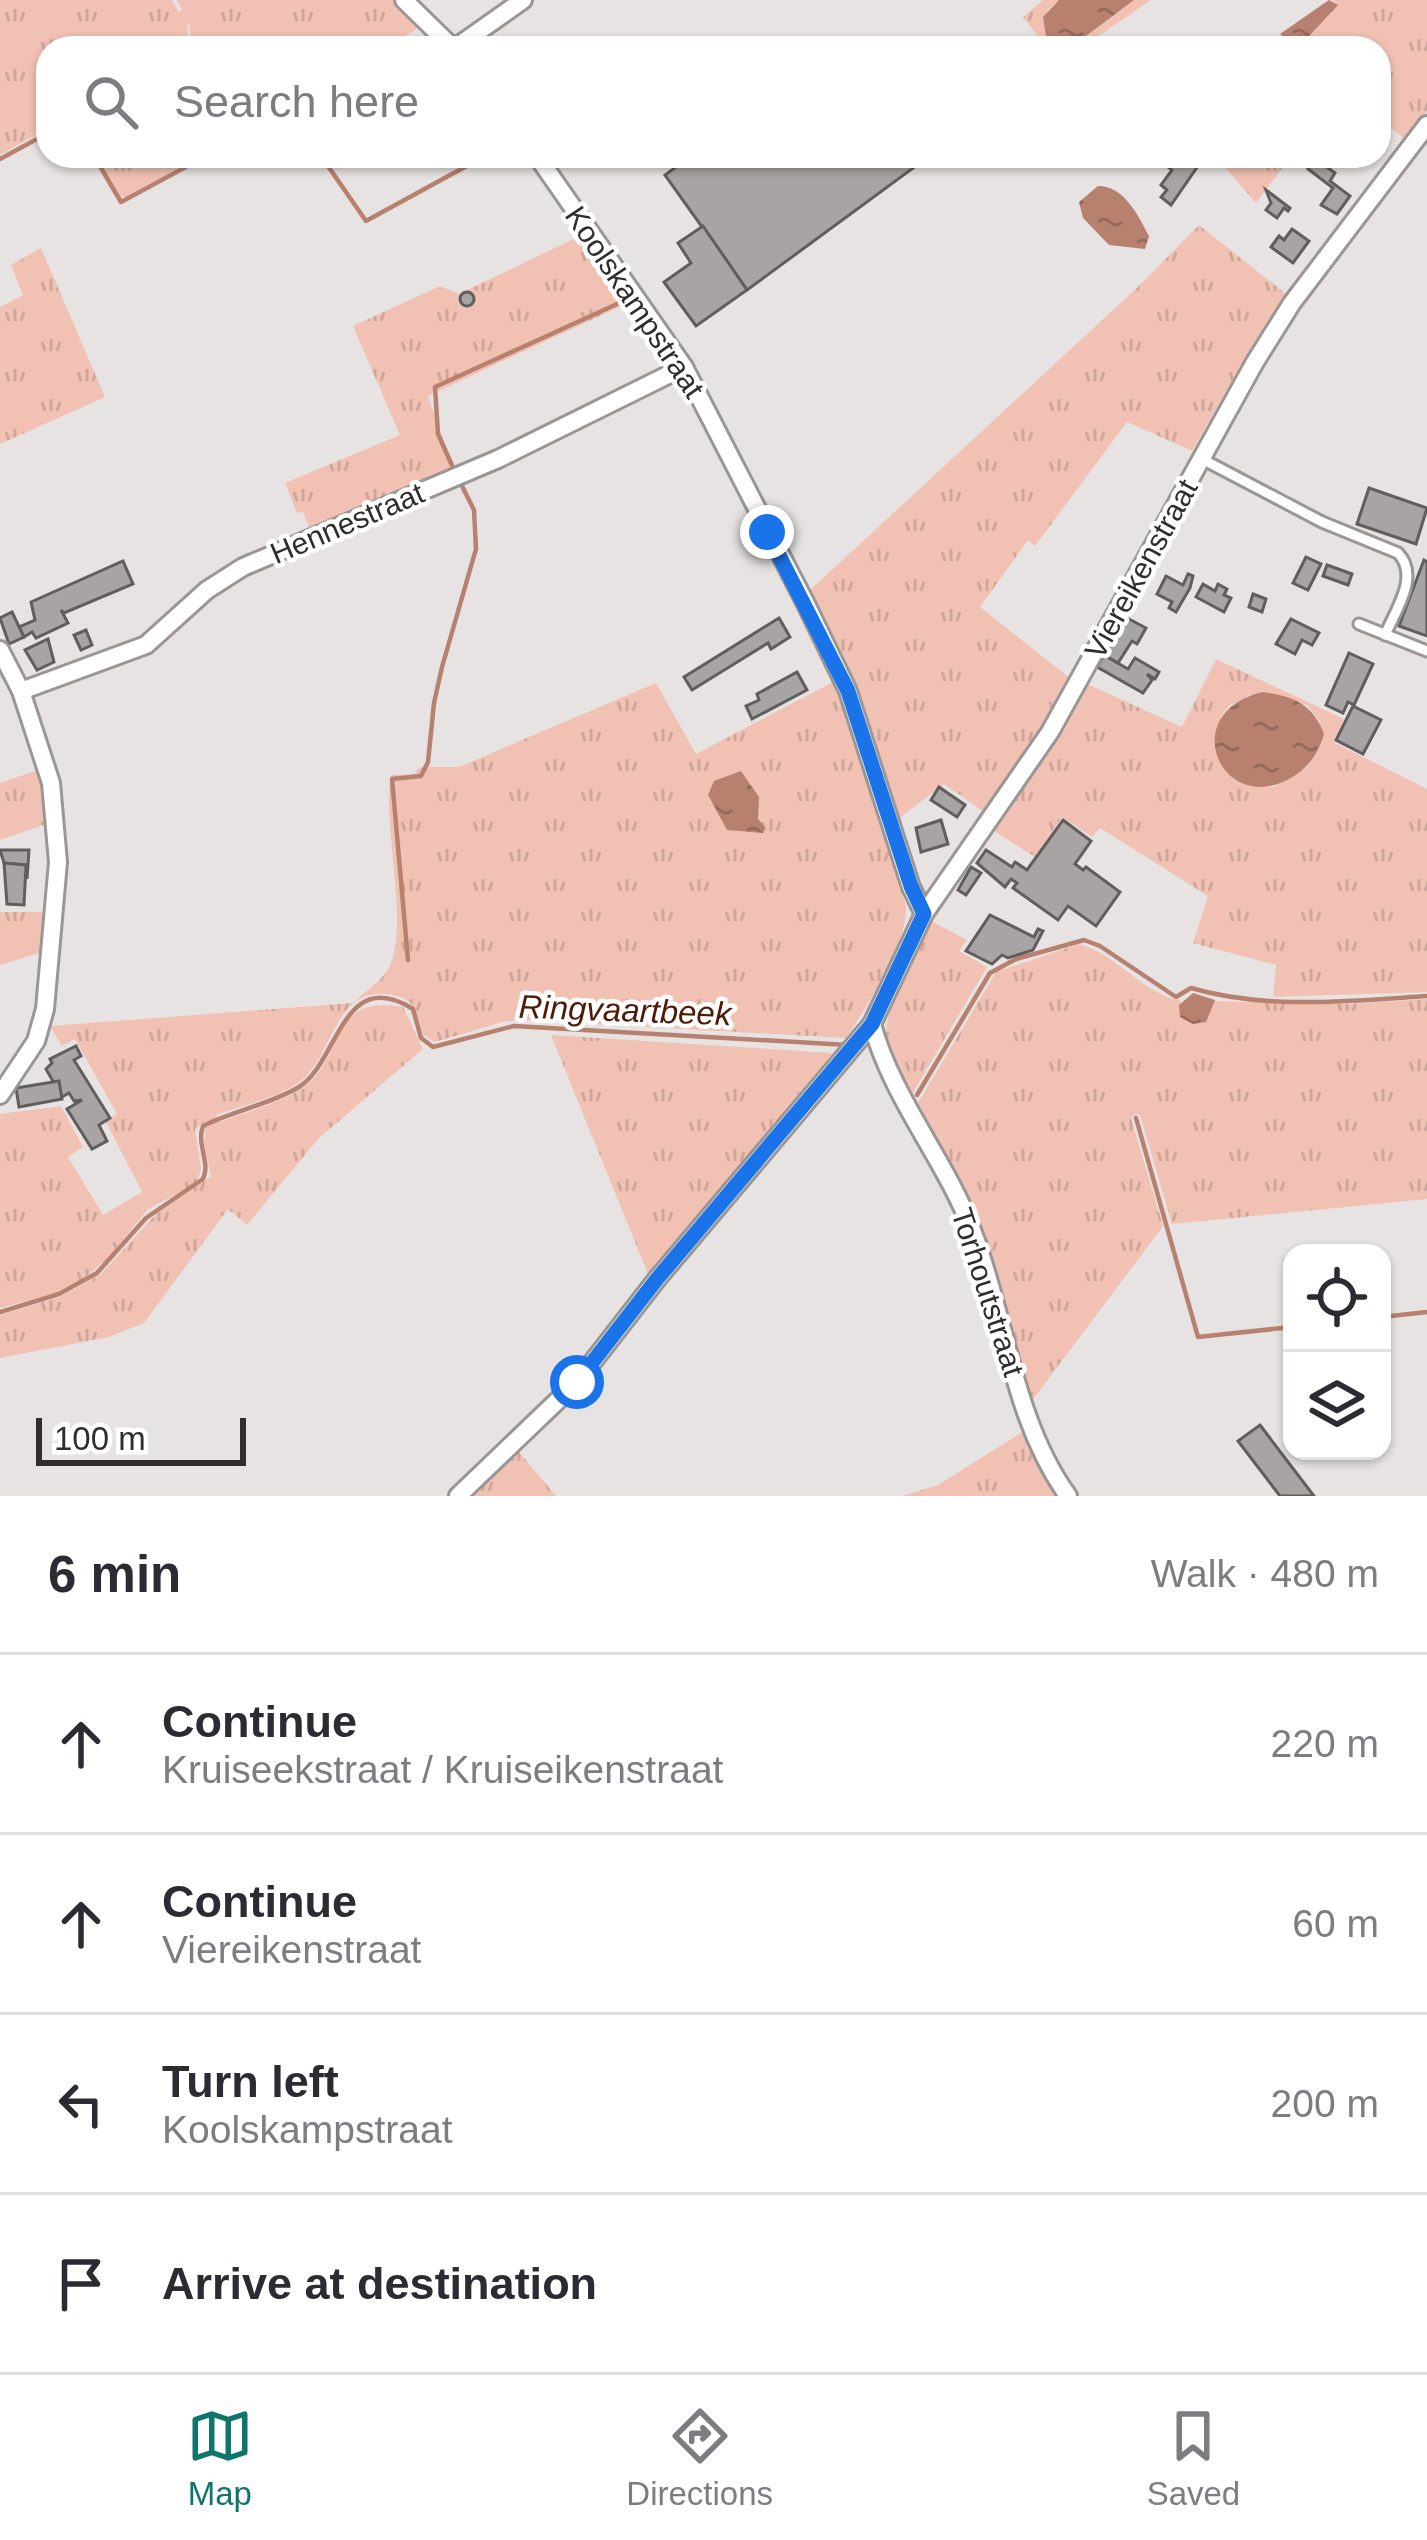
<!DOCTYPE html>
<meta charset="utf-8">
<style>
body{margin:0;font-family:Helvetica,sans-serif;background:#f7f7f7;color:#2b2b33}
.controls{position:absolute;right:36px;bottom:36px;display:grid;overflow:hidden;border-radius:24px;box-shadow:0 3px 9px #0004}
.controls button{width:108px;height:108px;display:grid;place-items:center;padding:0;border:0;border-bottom:3px solid #e1e1e2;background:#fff;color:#2b2b33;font:60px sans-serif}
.scale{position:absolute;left:36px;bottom:30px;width:210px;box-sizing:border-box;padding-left:12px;border:6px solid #2f2e2d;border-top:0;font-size:33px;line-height:42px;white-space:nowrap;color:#2f2e2d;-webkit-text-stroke:9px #fff;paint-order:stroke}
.stop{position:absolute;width:36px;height:36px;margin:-27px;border:9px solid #1a73e8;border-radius:50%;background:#fff}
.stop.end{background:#1a73e8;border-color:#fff;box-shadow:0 3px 12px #0008}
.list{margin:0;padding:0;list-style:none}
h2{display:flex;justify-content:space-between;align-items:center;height:156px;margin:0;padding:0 48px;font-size:51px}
h2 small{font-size:39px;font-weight:400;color:#7c7c81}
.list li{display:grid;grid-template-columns:78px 1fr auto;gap:36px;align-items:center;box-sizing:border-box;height:180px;padding:0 48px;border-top:3px solid #e1e1e2}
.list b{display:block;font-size:45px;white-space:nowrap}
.list p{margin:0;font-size:39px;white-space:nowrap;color:#7c7c81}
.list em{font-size:39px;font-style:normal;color:#7c7c81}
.icon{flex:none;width:66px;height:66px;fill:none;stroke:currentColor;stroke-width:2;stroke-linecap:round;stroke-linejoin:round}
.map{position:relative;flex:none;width:1427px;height:1496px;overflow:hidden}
.search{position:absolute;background:#fff;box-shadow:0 3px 9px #0004;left:36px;right:36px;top:36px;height:132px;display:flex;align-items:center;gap:30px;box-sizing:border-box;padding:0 42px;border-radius:36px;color:#7c7c81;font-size:45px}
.sheet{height:876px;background:#fff}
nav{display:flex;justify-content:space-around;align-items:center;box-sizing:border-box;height:168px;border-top:3px solid #e1e1e2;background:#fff;font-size:33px;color:#7c7c81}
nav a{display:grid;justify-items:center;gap:6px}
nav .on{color:#0f766e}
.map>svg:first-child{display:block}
</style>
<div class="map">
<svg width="1427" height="1496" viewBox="0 0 1427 1496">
<defs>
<pattern id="grass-tufts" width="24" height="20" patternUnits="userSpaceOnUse" patternTransform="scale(3)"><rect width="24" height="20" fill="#f1c2b3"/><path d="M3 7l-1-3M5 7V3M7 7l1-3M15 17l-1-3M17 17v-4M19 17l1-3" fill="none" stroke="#cfa79a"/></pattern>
<pattern id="water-ripples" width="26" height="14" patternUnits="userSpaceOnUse" patternTransform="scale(3)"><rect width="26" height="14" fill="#b7806f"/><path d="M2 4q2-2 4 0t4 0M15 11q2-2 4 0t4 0" fill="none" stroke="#95695c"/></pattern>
</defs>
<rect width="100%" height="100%" fill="#e7e3e2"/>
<g fill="url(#grass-tufts)" fill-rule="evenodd">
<path d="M0 0H172L179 12 182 10 177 0H398L423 25 385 48H193L188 21 187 48H48V128L0 155Z"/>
<path d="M1043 0H1059L1048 10 1046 35 1055 48H1047L1023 17Z"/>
<path d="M1134 0H1151L1081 48H1070Z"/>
<path d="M1333 0H1427V112L1404 139 1379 118V48H1298L1337 6Z"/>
<path d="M97 156H200L125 197 120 196Z"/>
<path d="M1215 156H1291L1256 203Z"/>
<path d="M1199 225 1286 294 1287 301 1242 363 1192 451 1127 422 1035 546 1028 540 980 607 1071 679 987 814 944 784 898 819 808 592 1139 286Z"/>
<path d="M584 234 632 301 428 396 454 470 310 530 303 512 297 513 285 483 400 435 353 326 440 286 459 294Z"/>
<path d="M41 248 105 397 0 444V307L23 295 11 265Z"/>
<path d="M1216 659 1344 719 1333 742 1427 789V992L1273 997 1276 965 1193 943 1208 896 1100 828 1092 837 1062 817 1035 857 994 831 1087 684 1182 727ZM1250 695 1307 705 1320 722 1307 767 1273 787 1236 781 1221 716 1229 706Z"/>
<path d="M837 680 872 783 906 907C907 945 867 1006 846 1038L523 1020 506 1021 435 1042 423 1035C414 1009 417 996 382 994 335 992 332 1054 303 1079 282 1097 243 1105 216 1115L220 1122C246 1112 277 1104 301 1089 346 1061 327 992 403 1007L423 1049 319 1138 247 1225 228 1209 144 1323 109 1337 0 1358V1315L60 1297 101 1274 155 1215 211 1176 204 1143 206 1121 195 1129 201 1169 196 1184 148 1209 107 1259 83 1279 53 1294 0 1308V1114L61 1106 83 1147 68 1157 103 1215 142 1192 106 1122 117 1114 75 1039 62 1046 50 1026 353 1003C363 993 380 982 387 971 412 930 381 823 391 775L414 774 421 767H459L656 683 696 754Z"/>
<path d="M41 769 52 822 0 840V783Z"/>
<path d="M0 912H48L46 951 0 965Z"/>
<path d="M931 921 967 940 959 951 987 967 911 1096C904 1082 894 1068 889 1054 876 1010 913 958 931 921Z"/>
<path d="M1079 944C1118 955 1143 994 1181 1001L1183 1011 1214 1001 1350 1004 1427 999V1199L1172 1224 1140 1115 1135 1114 1131 1118 1163 1226 1031 1402 979 1228 957 1175 918 1103 996 972Z"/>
<path d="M551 1035 833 1053 648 1274Z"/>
<path d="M1024 1431 1039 1464 1061 1496H902L938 1485Z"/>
<path d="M519 1452 556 1496H472Z"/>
</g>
<g fill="url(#water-ripples)">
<path d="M1059 0H1134L1070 48H1055L1046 36 1043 17Z"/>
<path d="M1329 0 1338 5 1298 48 1280 34Z"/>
<path d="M1098 186C1124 186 1138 215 1149 236L1145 249 1109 245 1083 218 1079 202Z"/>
<path d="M1263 692C1292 696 1313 704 1324 734 1318 754 1309 767 1291 778 1221 818 1175 712 1263 692Z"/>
<path d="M741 771 759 797 758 819 765 827 763 833 727 830 708 795 714 781Z"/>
<path d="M1193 993 1215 1000 1206 1022 1193 1024 1180 1017 1179 1005Z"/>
</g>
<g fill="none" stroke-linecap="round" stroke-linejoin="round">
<g stroke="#b7806f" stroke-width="4.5">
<path d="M94 156 121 202 206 156"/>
<path d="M321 156 366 221 485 156"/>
<path d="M0 159 48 133"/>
<path d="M455 472 438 434 435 387 628 299"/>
<path d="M408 960 392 779 421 776 428 762 434 703 442 667 476 549 474 510 460 482"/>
<path d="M917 1095 990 973 1016 959 1084 940 1100 946 1176 997 1191 988C1266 1010 1350 1001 1427 996"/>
<path d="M1136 1118 1198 1337 1292 1327"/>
<path d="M0 1312 59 1294 97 1273 146 1218 203 1179C211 1163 196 1144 203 1126 233 1111 271 1104 299 1087 339 1062 342 965 413 1009L421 1038 433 1047 514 1026 848 1045"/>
<path d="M1382 1317 1427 1312"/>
</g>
</g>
<g fill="#a8a4a3" stroke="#605d5c" stroke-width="3">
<path d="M691 156H915L920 163 747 290 665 175Z"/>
<path d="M1168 156H1191L1200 163 1171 205 1161 197 1167 190 1161 185 1172 170 1163 163Z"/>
<path d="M1316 159 1335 173 1330 181 1350 196 1337 214 1321 205 1333 188 1308 169Z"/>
<path d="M1266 190 1290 208 1288 211 1284 208 1277 218 1266 210 1271 203Z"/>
<path d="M703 226 747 290 696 326 664 282 691 263 678 243Z"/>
<path d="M1292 229 1309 241 1293 263 1271 247 1279 236 1284 240Z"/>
<circle cx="467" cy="299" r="7"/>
<path d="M1369 488 1427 508 1416 544 1357 524Z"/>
<path d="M1306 557 1321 564 1308 590 1293 583Z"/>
<path d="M1424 560 1427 562V636L1399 626Z"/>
<path d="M123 561 133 584 64 613 61 610 68 623 36 638 32 632 24 637 19 627 35 620 31 602Z"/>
<path d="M1327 565 1352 574 1348 585 1323 576Z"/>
<path d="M1188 574 1193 576 1190 588 1176 612 1169 608 1172 602 1157 594 1166 576 1183 585Z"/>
<path d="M1203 584 1215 591 1218 584 1227 589 1224 595 1231 598 1224 612 1196 597Z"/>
<path d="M1253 594 1266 599 1262 612 1249 607Z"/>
<path d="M12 612 24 637 9 644 0 618Z"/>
<path d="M779 618 790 637 771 649 768 643 692 690 684 677Z"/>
<path d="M1129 619 1146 628 1137 644 1132 641 1118 663 1104 655Z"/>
<path d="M1291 619 1319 633 1312 645 1302 640 1295 654 1276 644Z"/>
<path d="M86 630 92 645 81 650 74 635Z"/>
<path d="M48 639 54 662 37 670 25 650Z"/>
<path d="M1349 653 1373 664 1354 705 1348 702 1343 713 1326 705Z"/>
<path d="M1104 655 1128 669 1135 658 1159 672 1155 679 1147 674 1152 680 1143 693 1097 667Z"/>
<path d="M797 672 807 690 752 719 746 706 759 700 757 694Z"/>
<path d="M1353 706 1381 720 1363 754 1336 740Z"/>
<path d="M939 787 965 805 957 817 931 800Z"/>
<path d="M941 820 948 844 921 852 916 828Z"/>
<path d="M1063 820 1091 841 1075 864 1083 870 1086 867 1120 892 1096 926 1068 906 1058 920 1013 888 1017 883 1011 879 1005 887 977 863 986 850 1012 867 1015 862 1027 870Z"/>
<path d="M0 850H29L27 879 26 865 4 863Z"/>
<path d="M4 863 26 865 24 905 7 904Z"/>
<path d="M971 867 981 873 966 895 958 890Z"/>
<path d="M990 915 1034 937 1038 929 1043 931 1033 950 1008 958 1002 955 992 964 966 951Z"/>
<path d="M76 1046 81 1056 74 1060 110 1118 99 1125 107 1141 92 1149 67 1109 82 1100 74 1101 69 1093 62 1097 46 1069 52 1063 50 1059Z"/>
<path d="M59 1081 62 1099 19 1107 16 1088Z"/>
<path d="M1260 1425 1314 1496H1280L1238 1441Z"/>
</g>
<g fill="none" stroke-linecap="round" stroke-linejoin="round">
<defs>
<g id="service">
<path d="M1202 459 1322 522 1398 553C1420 576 1396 609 1385 635"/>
<path d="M1359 624 1427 651"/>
</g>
<g id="minor">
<path d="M404 0 453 48"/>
<path d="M455 48 523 0"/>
<path d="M537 156 684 367 806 604 848 691 911 887 924 914"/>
<path d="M0 650 21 691 51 783 58 862 45 1009 36 1041 0 1095"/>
<path d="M21 691 146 645 207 590 243 567 498 459 684 367"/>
<path d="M872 1024C892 1098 945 1159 972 1230 1006 1317 1012 1418 1068 1496"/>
<path d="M458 1496 577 1382 657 1279 872 1024 924 914 1050 732 1255 362 1292 303 1427 125"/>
</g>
</defs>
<use href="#service" stroke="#9a9695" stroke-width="15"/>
<use href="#minor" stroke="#9a9695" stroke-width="22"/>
<use href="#service" stroke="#fff" stroke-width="9"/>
<use href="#minor" stroke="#fff" stroke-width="16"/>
</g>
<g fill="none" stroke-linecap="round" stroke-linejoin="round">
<path stroke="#1a73e8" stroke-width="15" d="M577 1382 657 1279 872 1024 924 914 911 886 848 691 767 532"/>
</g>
<g text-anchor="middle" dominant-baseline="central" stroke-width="9" stroke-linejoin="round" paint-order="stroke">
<g font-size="30" fill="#2f2e2d" stroke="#fff">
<text transform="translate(635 302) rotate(56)">Koolskampstraat</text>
<text transform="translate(347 523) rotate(-23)">Hennestraat</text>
<text transform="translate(1141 569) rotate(-61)">Viereikenstraat</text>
<text transform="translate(988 1292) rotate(72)">Torhoutstraat</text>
</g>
<g font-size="33" font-style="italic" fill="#4f1b09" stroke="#fff">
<text transform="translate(625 1010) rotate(2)">Ringvaartbeek</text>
</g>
</g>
</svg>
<div class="controls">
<button><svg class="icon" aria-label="locate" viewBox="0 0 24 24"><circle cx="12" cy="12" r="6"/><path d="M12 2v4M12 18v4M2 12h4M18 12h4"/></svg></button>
<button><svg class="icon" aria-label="layers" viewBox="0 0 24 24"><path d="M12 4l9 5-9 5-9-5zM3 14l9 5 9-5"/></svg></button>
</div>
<div class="scale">100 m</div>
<div class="stop" style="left:577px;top:1382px"></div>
<div class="stop end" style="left:767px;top:532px"></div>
<div class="search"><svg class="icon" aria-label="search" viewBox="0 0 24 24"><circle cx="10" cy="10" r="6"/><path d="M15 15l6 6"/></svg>Search here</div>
</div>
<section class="sheet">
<h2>6 min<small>Walk · 480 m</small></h2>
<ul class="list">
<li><svg class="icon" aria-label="ahead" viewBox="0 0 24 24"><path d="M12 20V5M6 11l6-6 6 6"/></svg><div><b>Continue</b><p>Kruiseekstraat / Kruiseikenstraat</p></div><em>220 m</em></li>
<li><svg class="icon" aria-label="ahead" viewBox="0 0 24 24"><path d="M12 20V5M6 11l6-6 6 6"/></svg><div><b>Continue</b><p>Viereikenstraat</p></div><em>60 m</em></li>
<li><svg class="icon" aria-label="left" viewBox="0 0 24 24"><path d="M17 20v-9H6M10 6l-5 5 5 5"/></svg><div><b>Turn left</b><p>Koolskampstraat</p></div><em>200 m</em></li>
<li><svg class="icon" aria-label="arrive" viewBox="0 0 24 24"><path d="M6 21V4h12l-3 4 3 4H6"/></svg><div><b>Arrive at destination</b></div></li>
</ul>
</section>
<nav>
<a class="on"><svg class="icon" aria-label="map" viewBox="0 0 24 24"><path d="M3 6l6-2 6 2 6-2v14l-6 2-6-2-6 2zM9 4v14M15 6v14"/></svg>Map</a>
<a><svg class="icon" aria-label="directions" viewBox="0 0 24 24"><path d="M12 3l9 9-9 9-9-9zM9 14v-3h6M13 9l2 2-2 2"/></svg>Directions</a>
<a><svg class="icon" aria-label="saved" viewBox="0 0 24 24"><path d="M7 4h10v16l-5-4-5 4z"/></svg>Saved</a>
</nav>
